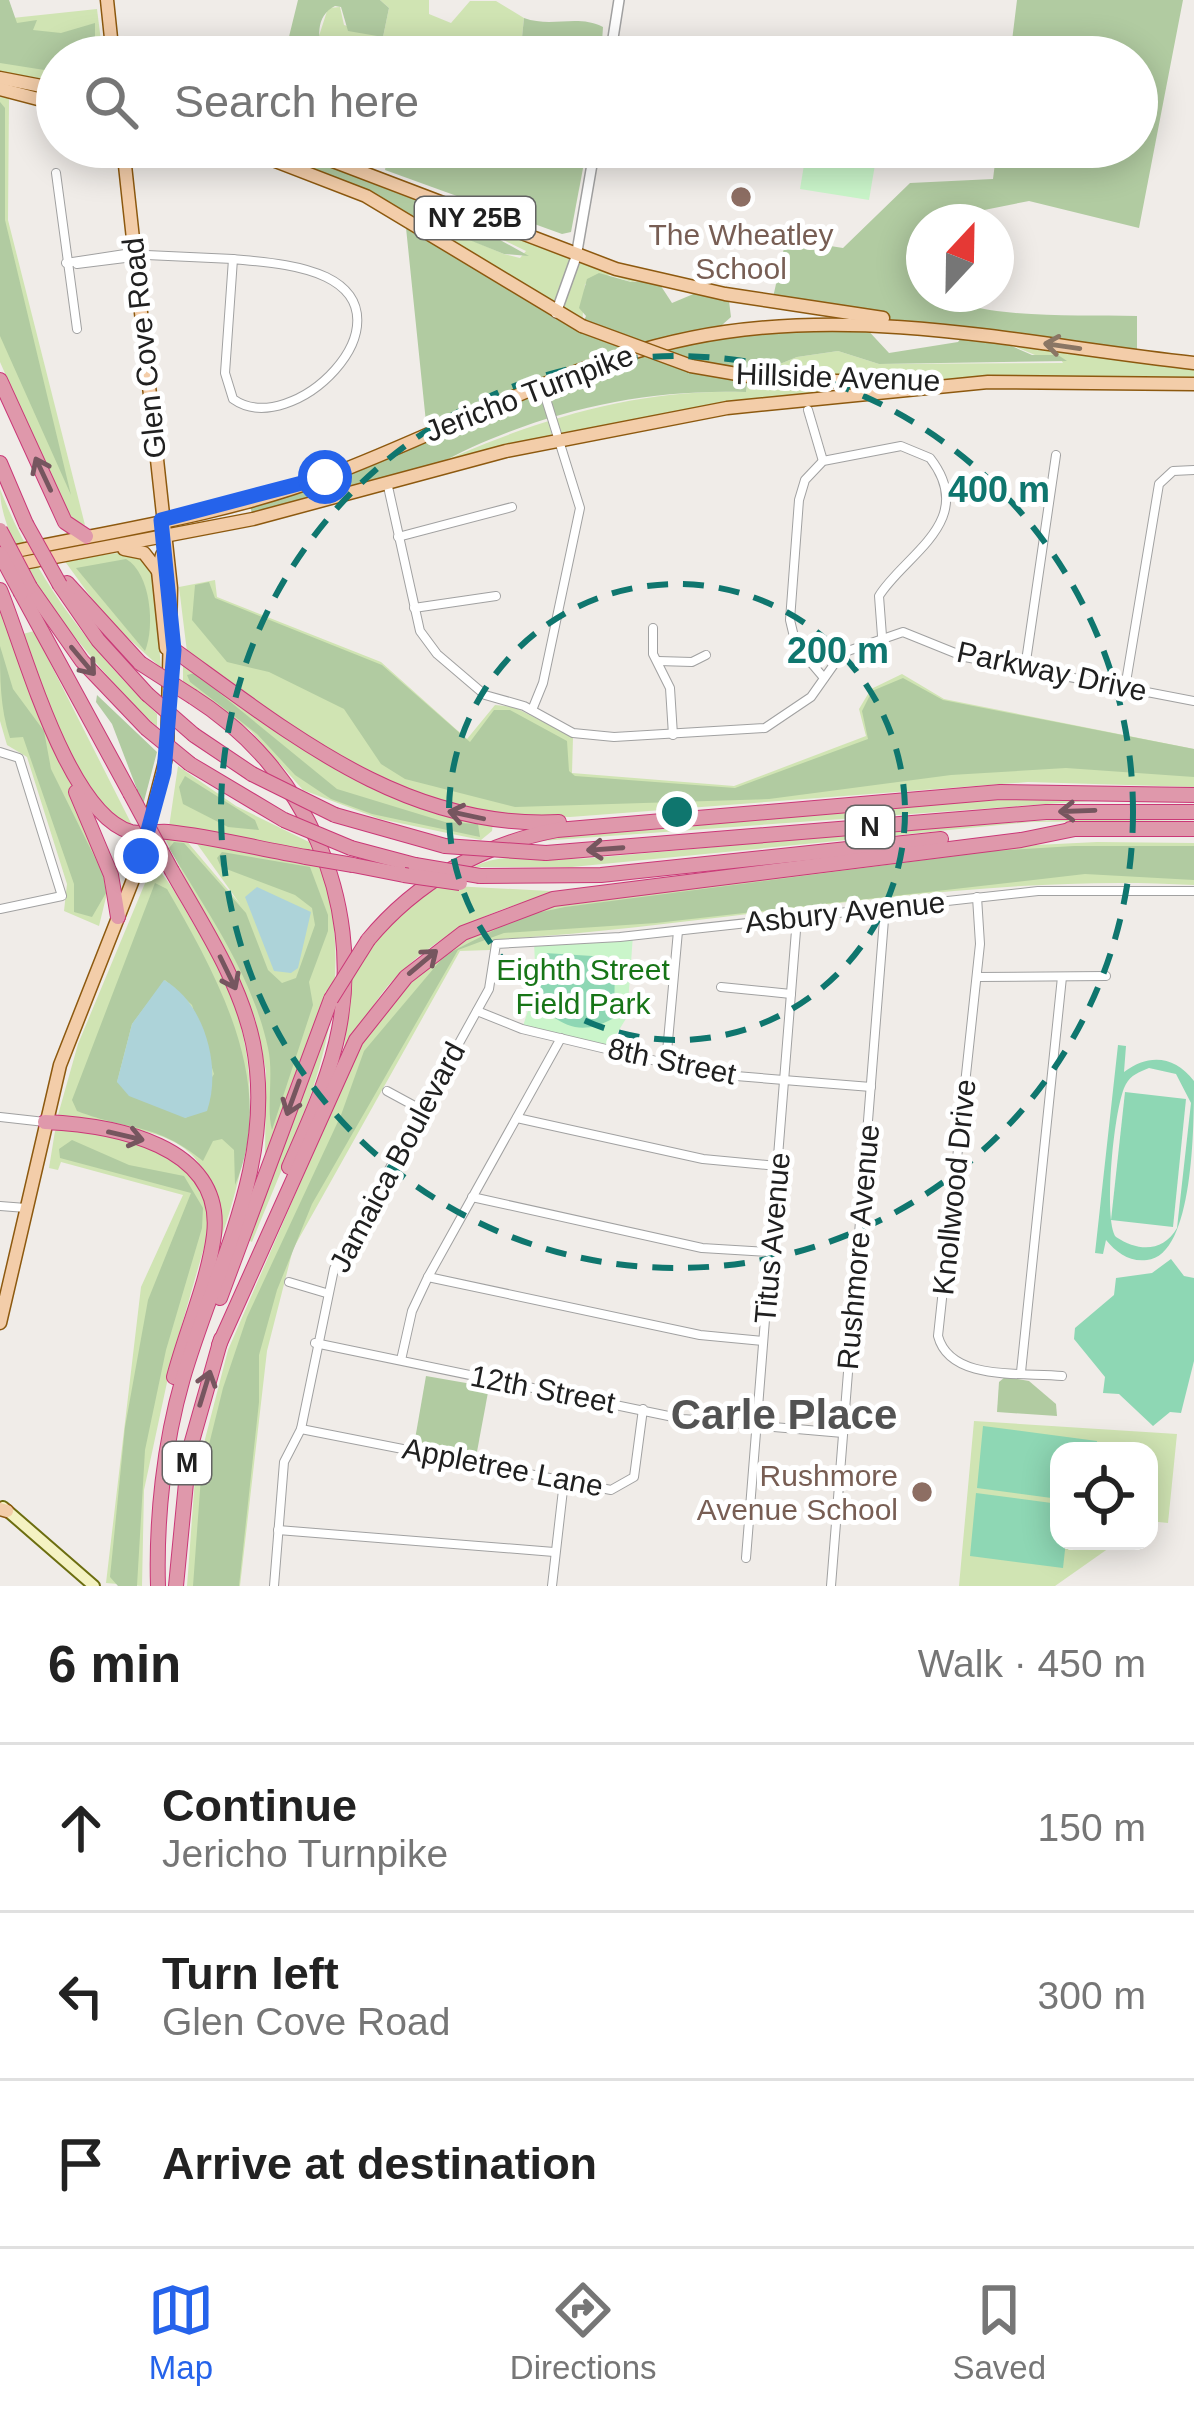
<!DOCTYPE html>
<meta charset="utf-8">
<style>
body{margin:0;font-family:Arial,sans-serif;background:#f6f6f6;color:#222}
.controls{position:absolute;right:36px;bottom:36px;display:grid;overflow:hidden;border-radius:24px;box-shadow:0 6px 30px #0003}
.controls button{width:108px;height:108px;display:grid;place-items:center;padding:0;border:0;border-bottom:3px solid #e0e0e0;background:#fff;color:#222;font:60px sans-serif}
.compass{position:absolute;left:906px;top:204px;width:108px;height:108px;border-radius:50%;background:#fff;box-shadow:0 6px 30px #0003;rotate:22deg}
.stop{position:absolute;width:36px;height:36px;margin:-27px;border:9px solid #2563eb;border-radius:50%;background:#fff}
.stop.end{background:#2563eb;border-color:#fff;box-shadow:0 3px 12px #0008}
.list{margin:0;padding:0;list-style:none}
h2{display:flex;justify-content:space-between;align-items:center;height:156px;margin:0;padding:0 48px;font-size:51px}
h2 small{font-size:39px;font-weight:400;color:#767676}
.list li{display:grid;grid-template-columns:78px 1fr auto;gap:36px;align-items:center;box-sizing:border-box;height:168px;padding:0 48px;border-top:3px solid #e0e0e0}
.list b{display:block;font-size:45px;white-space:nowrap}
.list p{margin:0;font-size:39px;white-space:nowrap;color:#767676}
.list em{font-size:39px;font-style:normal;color:#767676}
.icon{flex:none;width:66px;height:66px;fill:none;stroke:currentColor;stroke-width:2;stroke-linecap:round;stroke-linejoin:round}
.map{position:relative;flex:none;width:1194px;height:1586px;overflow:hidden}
.search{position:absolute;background:#fff;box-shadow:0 6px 30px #0003;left:36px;right:36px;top:36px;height:132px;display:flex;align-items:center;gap:30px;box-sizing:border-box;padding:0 42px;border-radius:66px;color:#767676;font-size:45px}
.sheet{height:660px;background:#fff}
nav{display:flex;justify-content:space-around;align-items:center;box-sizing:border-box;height:168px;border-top:3px solid #e0e0e0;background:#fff;font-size:33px;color:#767676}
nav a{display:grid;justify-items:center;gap:6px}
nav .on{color:#2563eb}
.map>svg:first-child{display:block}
</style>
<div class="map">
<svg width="1194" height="1586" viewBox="0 0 1194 1586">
<rect width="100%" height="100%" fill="#f0ece8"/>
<g fill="#d0e4b3">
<path d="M0 0 3 19 97 9 103 57H57V81L0 72Z"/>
<path d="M380 0H429V14L451 23 470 1H496L524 18 520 57H325L318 39 328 8 340 7 344 25 383 37 389 8Z"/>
<path d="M0 97 9 98 8 220 85 525 70 521 0 362Z"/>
<path d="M375 178 647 278 632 282 610 275 585 284 582 326 366 196 504 254 520 258 526 251Z"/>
<path d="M995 338 1194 363V384L824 383 822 396 727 408 413 475C520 425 627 388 746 392L748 377 797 357 838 351 879 364 1063 363 1058 355 1042 358Z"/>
<path d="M0 489C34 576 90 650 157 714V727C106 679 0 560 0 489Z"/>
<path d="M133 551 153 573 161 668 106 618 64 560Z"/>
<path d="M215 580 217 597 381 662 467 739 495 705 514 707 573 737 572 773 734 786 866 736 859 709 871 689 902 674 944 699 1194 749V787L1028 782 570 817C521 816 470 813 423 798 340 773 257 702 187 652L179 587Z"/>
<path d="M0 605 110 881 99 926 64 911 67 884 27 757 7 745 0 721Z"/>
<path d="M34 631 133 827C74 798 46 694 23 634Z"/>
<path d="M183 663 327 762 493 823 492 831 481 840 380 819 303 790 251 731 183 682Z"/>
<path d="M178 766 236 806 309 842 314 854 169 827Z"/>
<path d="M1035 794 1103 800 527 842 560 835Z"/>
<path d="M1117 817 1194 820 1031 822 572 867H474C503 850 556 861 592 858 767 843 942 824 1117 817Z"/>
<path d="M165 838 185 839 240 904 195 841 323 865C361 1011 305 1110 252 1242L248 1240 333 1007 326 991 265 1156 266 1071 255 1018Z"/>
<path d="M1097 842 1194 843V885C964 872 732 925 502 939L490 950 460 951 293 1249 267 1351 240 1586H187L195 1478 228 1350 362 1040 423 969 460 940 539 907 1014 846Z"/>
<path d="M153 864C172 882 185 911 199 933 274 1053 255 1145 210 1271 209 1244 216 1201 206 1177 185 1120 102 1130 58 1115L78 1044Z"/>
<path d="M434 885 568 892C499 904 434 933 387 987 371 1006 360 1031 344 1049L353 971 380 933Z"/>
<path d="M63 1126 153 1147 191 1172 206 1202 209 1230 172 1359 144 1490 142 1586 106 1583 141 1287 183 1195 61 1162 58 1170 49 1168 55 1131Z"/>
<path d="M974 1421 1177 1434 1168 1523 1149 1521V1451H1059V1541H1119L1055 1586H959Z"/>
</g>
<g fill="#b1cba1" fill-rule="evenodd">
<path d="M0 0H9L17 23 37 20 33 30 61 33 95 23V57H57V72L0 63Z"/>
<path d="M298 0H380L389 8 383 37 348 31 341 7 335 6C315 16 317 40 325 57H284Z"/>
<path d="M1017 0H1183L1139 228 1029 201 924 222 914 284C975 322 1064 314 1137 316V357L991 337 1032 355H1058L1067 361 879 364 838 351 797 357 748 377 746 392C659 389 572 405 491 439 465 449 441 464 415 474 364 494 306 504 253 519L249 500 427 432 405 218 582 325 586 316 579 308 587 279 599 273 631 282 657 280 672 303 703 290 729 301 731 317 713 333 736 338 754 328 863 325 889 353 958 342 963 335 772 302 786 239 843 248 910 183 993 179 997 147H1137V57H1010Z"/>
<path d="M524 18C551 28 578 14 603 27L601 57H520Z"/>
<path d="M0 102 5 108V220L71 495 0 336Z"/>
<path d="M239 147H296L457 216 529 256 504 254Z"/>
<path d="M430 147H587L571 232 562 234 385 170 386 164Z"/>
<path d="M126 559C151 573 155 627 145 651L76 568Z"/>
<path d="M209 582 215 598 382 665 470 742 494 710H510L567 741 569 771 575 776 735 788 868 739 862 711 872 691 903 678 943 700 1194 749V777L1066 768 951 775 769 799 515 807 405 779 381 764 344 709 269 672 227 662 192 620 195 585Z"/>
<path d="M0 646 13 689 44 731 51 769 103 874 106 893 92 917 74 912V884L23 737 10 738C0 708 0 678 0 646Z"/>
<path d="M195 673 337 789 445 822 478 824 480 837 372 814 331 799 295 775 257 734 190 682 187 675Z"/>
<path d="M97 695 157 752 143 805 112 724 96 702Z"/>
<path d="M185 776 255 820 259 830 228 827 183 804 179 787Z"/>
<path d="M174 842 184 843 246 913 268 970 282 983 296 978 315 925 312 908 295 895 221 867 217 858 222 852 310 867 328 915V931L309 982 313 1005 272 1130C266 1109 274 1074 268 1048 252 974 207 912 169 848Z"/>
<path d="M1074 846H1194V880L1085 874 656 923 504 933 458 950 312 1204 277 1290 259 1355V1402L239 1586H193L201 1477 223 1388 247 1317 341 1115 364 1051 445 955 522 916 565 907 993 851Z"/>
<path d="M155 883 167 889C216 974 279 1084 235 1185L234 1150 222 1139 213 1141 203 1161C155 1122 132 1132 77 1111L72 1100ZM165 980 192 1005 214 1074 186 1118 117 1082 132 1024Z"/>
<path d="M72 1140 129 1165 184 1176 203 1208 202 1228 166 1350 145 1450 137 1586H118L110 1577 125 1427 148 1300 191 1193 60 1158 59 1149Z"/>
<path d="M426 1376 489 1387 476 1457 414 1445Z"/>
<path d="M1005 1377 1029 1381 1056 1404 1057 1416 997 1412 999 1382Z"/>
</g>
<g fill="#caf5ca">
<path d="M807 147H878L869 200 800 189Z"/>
<path d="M633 935 627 1017 608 1048 522 1029 536 986 534 942Z"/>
</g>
<g fill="#8ed7b4" fill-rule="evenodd">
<path d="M545 953 608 957 615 964 614 1018C585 1034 567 1030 542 1008L538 992Z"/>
<path d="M1118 1045 1126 1046 1124 1072C1149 1053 1175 1056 1194 1081 1194 1124 1194 1256 1147 1260 1129 1262 1117 1253 1106 1240L1103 1254 1095 1253ZM1149 1068 1176 1074 1191 1103 1177 1228C1163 1252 1139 1252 1116 1237 1103 1221 1114 1104 1126 1084 1131 1075 1139 1072 1149 1068Z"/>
<path d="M1125 1092 1186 1099 1173 1227 1111 1220Z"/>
<path d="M1171 1259 1184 1276 1194 1278V1361L1181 1413 1170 1412 1153 1426 1119 1394 1103 1393 1105 1377 1074 1339 1075 1328 1114 1295 1116 1278 1152 1273Z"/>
<path d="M983 1426 1097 1441 1096 1451H1059V1499L977 1488Z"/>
<path d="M976 1493 1059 1504V1541H1066L1063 1568 970 1556Z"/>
</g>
<g fill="#add3d9">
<path d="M257 887 311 912 298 968 291 973 274 971 245 897Z"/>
<path d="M164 980C205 1003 222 1068 207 1111L185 1118 129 1096 117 1082 132 1024Z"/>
</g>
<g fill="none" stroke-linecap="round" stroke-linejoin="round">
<defs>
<g id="minor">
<path d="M56 173 77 329"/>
<path d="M233 259C263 262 298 264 326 277 415 320 292 441 233 399L225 373Z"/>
<path d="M66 263 125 254 233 259"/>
<path d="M77 264 133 257"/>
<path d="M808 410 823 461"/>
<path d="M387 482 420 631 437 654 485 695 524 706 573 733 614 737 765 728 811 697 842 653 903 632 965 657 1194 701"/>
<path d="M398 537 512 507"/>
<path d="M414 608 496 596"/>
<path d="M653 628V654L670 688 673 735"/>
<path d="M658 661 692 662 706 655"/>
<path d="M1025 668 1056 455"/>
<path d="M824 678 796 645 790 620 799 500 805 480 823 461 901 446 930 458C979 521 904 555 879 596L882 636"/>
<path d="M1125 688 1159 484 1173 471 1194 470"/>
<path d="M532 710 543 683 580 508 541 383"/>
<path d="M0 752 19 758 62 896 0 909"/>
<path d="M977 897 980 944 938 1336C950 1382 1023 1372 1062 1376"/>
<path d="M977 977 1106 976"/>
<path d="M721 987 791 994"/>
<path d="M477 1011 522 1029 711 1074 871 1087"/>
<path d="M666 1063 678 931"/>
<path d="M387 1091 422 1110"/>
<path d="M0 1117 45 1122"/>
<path d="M517 1118 703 1159 777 1166"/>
<path d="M472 1197 702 1248 770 1252"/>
<path d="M0 1206 26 1208"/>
<path d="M428 1277 700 1335 763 1341"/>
<path d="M289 1282 326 1293"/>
<path d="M315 1343 683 1419 843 1433"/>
<path d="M401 1360 412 1311 428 1277 561 1038"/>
<path d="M1021 1372 1062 977"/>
<path d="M301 1429 611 1490 634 1477 643 1409"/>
<path d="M278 1530 554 1552"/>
<path d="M746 1558 797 918"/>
<path d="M274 1586 284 1462 301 1429 334 1269 489 989 496 944 620 937 1038 891H1194"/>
<path d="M552 1586 564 1481"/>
<path d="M831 1586 885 907"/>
</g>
<g id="tertiary">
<path d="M610 57 619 0"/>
<path d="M556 313 576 257 595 147"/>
</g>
<path id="secondary" d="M3 1507 94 1586"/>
<g id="primary">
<path d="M107 0 113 57"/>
<path d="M0 78 57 89"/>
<path d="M0 89 57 104"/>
<path d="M239 147 366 196 582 326"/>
<path d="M296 147 616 269 725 294 883 318"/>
<path d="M691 366 777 381H903"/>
<path d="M124 549 144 553 158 571"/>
<path d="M7 553C112 531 224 515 325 477 460 427 579 353 725 332 883 309 1037 346 1194 363"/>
<path d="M162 555 158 571 166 648"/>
<path d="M13 565 253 519 506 451 727 408 988 382 1194 384"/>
<path d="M0 1323 60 1065 138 867 167 754 171 588 123 147"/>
<path d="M0 1509 7 1511"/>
</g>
<g id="motorway">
<path d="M0 380 65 522 86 536"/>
<path d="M0 463 26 524"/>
<path d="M67 583 140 663"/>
<path d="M60 585 98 640 147 694"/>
<path d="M30 587 82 661 146 728"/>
<path d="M0 590C24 648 67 814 131 832 143 835 155 831 168 832 214 837 260 849 306 857"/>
<path d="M21 593 130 793"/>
<path d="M174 650C291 734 406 830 559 822"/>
<path d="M193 697C305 768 364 899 339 1029 330 1077 308 1123 289 1167"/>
<path d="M194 735 252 774"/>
<path d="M190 764 284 820"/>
<path d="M76 792 111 875 118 917"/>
<path d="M335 815 445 846"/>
<path d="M1070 829H1194"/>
<path d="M351 848 415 865"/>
<path d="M546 853 1046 812H1194"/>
<path d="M353 865 404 875"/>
<path d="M480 876 601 875 941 839"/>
<path d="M368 940C416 882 483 844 557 830L1000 792 1194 795"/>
<path d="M45 1122C112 1125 225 1144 214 1235 208 1282 186 1331 174 1377"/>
<path d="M220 1298 331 999"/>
<path d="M219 1345 356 1040 406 977 463 933 553 899 1021 840 1075 829"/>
<path d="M158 1586C156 1518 164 1444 183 1378 215 1268 277 1162 253 1043 240 981 203 926 172 871"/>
<path d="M176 1586 189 1452 221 1339"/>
</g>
</defs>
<use href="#minor" stroke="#a1a1a1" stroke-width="10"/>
<use href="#tertiary" stroke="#a1a1a1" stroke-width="12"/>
<use href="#secondary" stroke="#6c6e10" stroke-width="14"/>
<use href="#primary" stroke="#8d590f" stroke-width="15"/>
<use href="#motorway" stroke="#ca3877" stroke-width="16"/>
<use href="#minor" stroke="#fff" stroke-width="8"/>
<use href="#tertiary" stroke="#fff" stroke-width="9"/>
<use href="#secondary" stroke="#f4f2c2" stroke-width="10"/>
<use href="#primary" stroke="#f3cda9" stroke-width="12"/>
<use href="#motorway" stroke="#df98ab" stroke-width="14"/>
<defs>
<path id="primary-bridge" d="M582 326 691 366"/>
<g id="motorway-bridge">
<path d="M26 524 60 585"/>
<path d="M0 530 30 587"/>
<path d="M0 554 21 593"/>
<path d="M140 663 193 697"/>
<path d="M147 694 194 735"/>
<path d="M146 728 190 764"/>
<path d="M252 774 335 815"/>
<path d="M130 793 172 871"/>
<path d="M284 820 351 848"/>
<path d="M445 846 546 853"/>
<path d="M306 857 353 865"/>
<path d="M415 865 480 876"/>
<path d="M404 875 460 883"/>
<path d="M331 999 368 940"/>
</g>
</defs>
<use href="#primary-bridge" stroke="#8d590f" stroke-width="15" stroke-linecap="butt"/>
<use href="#motorway-bridge" stroke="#ca3877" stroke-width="16" stroke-linecap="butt"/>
<use href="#primary-bridge" stroke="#f3cda9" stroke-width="12"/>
<use href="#motorway-bridge" stroke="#df98ab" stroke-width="14"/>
</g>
<defs><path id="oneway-shaft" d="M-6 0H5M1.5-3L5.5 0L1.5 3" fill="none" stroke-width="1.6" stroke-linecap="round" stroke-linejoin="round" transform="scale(3)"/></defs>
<use stroke="#8a7664" href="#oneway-shaft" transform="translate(1062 346) rotate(-172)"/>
<g stroke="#76565f">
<use href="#oneway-shaft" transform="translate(43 474) rotate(-115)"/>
<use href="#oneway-shaft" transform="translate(83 661) rotate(50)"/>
<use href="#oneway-shaft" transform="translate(1077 811) rotate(178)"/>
<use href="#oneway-shaft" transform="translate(466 815) rotate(-168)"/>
<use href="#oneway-shaft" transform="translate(605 849) rotate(176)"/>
<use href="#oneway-shaft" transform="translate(423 962) rotate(-40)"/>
<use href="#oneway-shaft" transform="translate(228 973) rotate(64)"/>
<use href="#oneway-shaft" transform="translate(293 1098) rotate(110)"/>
<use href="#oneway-shaft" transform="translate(126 1136) rotate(13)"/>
<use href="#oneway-shaft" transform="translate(205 1388) rotate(-73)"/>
</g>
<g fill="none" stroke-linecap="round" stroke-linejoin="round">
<path stroke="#2563eb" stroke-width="15" d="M141 856 164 772 174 650 161 520 325 477"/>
</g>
<g fill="none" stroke="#0f766e" stroke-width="6" stroke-dasharray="21 15">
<circle cx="677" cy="812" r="228"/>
<circle cx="677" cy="812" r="456"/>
</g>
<g fill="#8d6e63" stroke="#fff" stroke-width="4.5">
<circle cx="741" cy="197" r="12"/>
<circle cx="922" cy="1492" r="12"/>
</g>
<g text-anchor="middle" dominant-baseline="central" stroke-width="10" stroke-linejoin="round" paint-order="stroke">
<g fill="#fff" stroke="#636363" stroke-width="3">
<rect x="415" y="197" width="120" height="42" rx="9"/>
<rect x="846" y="806" width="48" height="42" rx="9"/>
<rect x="163" y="1442" width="48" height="42" rx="9"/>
</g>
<g font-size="27" font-weight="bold" fill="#202020">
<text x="475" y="218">NY 25B</text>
<text x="870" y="827">N</text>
<text x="187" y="1463">M</text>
</g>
<g font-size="30" fill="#785e54" stroke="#fff">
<text x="741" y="234">The Wheatley<tspan x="741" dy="34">School</tspan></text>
<text x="898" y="1475" text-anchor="end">Rushmore<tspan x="898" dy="34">Avenue School</tspan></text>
</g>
<g font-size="30" fill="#202020" stroke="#fff">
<text transform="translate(144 348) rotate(-96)">Glen Cove Road</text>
<text transform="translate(838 377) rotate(2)">Hillside Avenue</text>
<text transform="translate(529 393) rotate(-21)">Jericho Turnpike</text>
<text transform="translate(1052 671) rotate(12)">Parkway Drive</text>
<text transform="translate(845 912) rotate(-6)">Asbury Avenue</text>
<text transform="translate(672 1061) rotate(12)">8th Street</text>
<text transform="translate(397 1157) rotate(-62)">Jamaica Boulevard</text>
<text transform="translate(954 1187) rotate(-84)">Knollwood Drive</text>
<text transform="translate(772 1238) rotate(-85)">Titus Avenue</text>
<text transform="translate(858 1247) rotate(-85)">Rushmore Avenue</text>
<text transform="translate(543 1389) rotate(11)">12th Street</text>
<text transform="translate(503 1467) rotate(11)">Appletree Lane</text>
</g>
<g font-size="30" fill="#177517" stroke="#fff">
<text x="583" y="969">Eighth Street<tspan x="583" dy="34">Field Park</tspan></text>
</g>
<g font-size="42" font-weight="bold" fill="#535353" stroke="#fff">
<text x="784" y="1414">Carle Place</text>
</g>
</g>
<circle cx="677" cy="812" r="18" fill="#0f766e" stroke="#fff" stroke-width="6"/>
<g font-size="36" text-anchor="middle" font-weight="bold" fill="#0f766e" stroke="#fff" stroke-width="10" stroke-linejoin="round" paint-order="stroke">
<text x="999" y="502">400 m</text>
<text x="838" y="663">200 m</text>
</g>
</svg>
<div class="controls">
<button><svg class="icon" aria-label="locate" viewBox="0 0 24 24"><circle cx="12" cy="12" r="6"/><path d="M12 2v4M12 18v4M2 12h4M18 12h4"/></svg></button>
</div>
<svg class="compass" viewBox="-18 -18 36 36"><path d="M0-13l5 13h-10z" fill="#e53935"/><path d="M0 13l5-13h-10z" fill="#767676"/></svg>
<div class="stop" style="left:325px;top:477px"></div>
<div class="stop end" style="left:141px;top:856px"></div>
<div class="search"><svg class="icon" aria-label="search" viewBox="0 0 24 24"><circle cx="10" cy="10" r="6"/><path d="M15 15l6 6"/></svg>Search here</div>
</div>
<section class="sheet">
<h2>6 min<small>Walk · 450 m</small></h2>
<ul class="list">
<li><svg class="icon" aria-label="ahead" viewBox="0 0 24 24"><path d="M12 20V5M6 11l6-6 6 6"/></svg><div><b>Continue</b><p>Jericho Turnpike</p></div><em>150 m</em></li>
<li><svg class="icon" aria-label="left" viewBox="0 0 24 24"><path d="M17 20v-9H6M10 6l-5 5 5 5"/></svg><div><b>Turn left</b><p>Glen Cove Road</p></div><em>300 m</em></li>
<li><svg class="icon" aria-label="arrive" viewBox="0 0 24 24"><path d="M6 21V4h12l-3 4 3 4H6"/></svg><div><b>Arrive at destination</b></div></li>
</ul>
</section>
<nav>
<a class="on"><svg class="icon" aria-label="map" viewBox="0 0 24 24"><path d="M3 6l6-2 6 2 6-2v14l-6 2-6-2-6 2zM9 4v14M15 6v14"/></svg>Map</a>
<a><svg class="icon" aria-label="directions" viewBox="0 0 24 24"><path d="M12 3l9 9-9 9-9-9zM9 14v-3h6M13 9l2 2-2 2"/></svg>Directions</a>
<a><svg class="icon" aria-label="saved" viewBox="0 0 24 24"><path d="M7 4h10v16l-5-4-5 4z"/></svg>Saved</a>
</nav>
